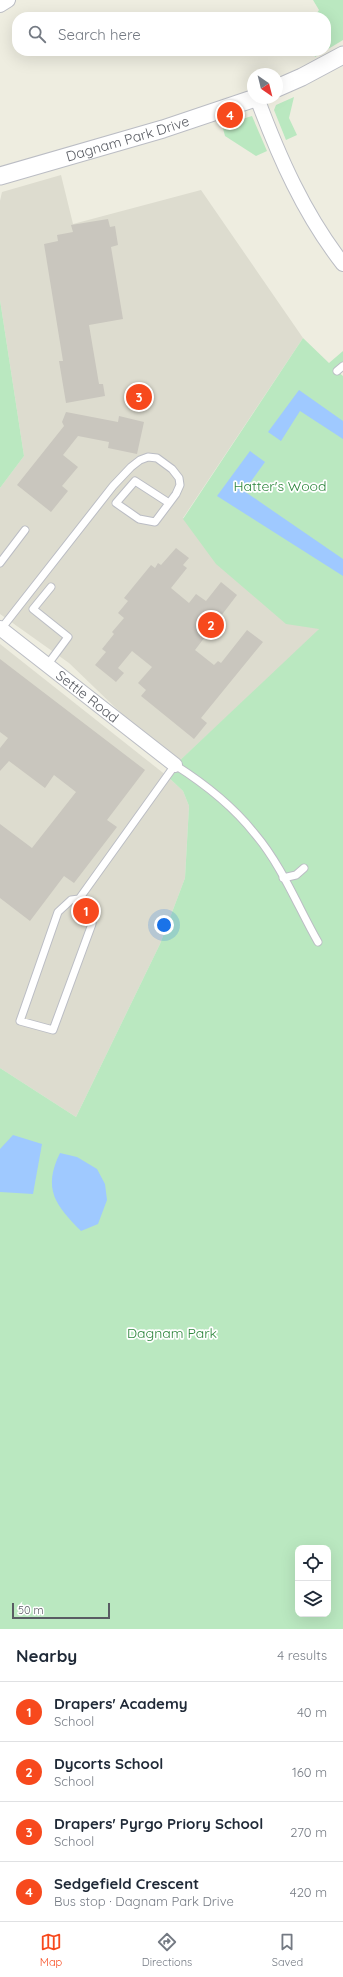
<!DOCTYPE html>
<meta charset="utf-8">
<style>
body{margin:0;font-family:Quicksand,sans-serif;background:#f6f6f7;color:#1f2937}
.controls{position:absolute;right:12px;bottom:12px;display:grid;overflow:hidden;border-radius:8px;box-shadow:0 4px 16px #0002}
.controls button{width:36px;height:36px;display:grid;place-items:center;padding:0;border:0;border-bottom:1px solid #e0e1e3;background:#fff;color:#1f2937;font:20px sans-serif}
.compass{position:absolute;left:247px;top:68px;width:36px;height:36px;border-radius:50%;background:#fff;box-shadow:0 4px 16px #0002;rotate:145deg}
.scale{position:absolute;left:12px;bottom:10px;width:98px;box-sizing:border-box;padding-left:4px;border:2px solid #595c63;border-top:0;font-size:11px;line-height:14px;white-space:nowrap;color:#595c63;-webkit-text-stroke:3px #fff;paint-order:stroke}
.you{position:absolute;left:164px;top:925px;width:14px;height:14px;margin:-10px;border:3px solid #fff;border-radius:50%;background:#1a73e8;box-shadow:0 0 0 6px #1a73e833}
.badge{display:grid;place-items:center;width:26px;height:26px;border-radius:50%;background:#f7491d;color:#fff;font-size:13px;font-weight:700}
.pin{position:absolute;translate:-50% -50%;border:2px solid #fff;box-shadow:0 1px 4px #0006}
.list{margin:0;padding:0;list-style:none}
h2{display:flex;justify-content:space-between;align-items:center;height:52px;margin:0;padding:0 16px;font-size:17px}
h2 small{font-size:13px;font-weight:400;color:#747a83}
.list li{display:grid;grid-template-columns:26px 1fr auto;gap:12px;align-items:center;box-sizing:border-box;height:60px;padding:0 16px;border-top:1px solid #e0e1e3}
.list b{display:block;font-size:15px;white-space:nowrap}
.list p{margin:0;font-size:13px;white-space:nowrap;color:#747a83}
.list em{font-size:13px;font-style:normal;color:#747a83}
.icon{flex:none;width:22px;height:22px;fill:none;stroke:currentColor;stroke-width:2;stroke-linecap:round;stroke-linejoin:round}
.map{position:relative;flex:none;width:343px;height:1629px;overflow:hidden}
.search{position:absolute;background:#fff;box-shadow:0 4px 16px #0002;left:12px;right:12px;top:12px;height:44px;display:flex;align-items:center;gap:10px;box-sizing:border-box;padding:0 14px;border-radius:16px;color:#747a83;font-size:15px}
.sheet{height:292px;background:#fff}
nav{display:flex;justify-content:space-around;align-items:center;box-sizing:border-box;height:56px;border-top:1px solid #e0e1e3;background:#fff;font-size:11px;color:#747a83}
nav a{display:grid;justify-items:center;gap:2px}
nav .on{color:#f7491d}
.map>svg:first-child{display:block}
</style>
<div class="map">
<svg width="343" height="1629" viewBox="0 0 343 1629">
<rect width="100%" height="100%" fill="#eeede0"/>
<g fill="#dddccf">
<path d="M61 175 73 224 201 190 303 338 183 518 341 606 305 644 175 765 69 663 0 614V488L24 456 0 300V201L2 192Z"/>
<path d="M0 644 167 776 183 791 189 806 185 878 160 944 76 1117 0 1068Z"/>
</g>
<g fill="#bae8c0" fill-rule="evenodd">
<path d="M313 0H343V40L315 57 313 51H326V17H314L319 10Z"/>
<path d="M294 97 289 118 297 135 286 140 274 110 276 105Z"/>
<path d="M252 116 267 151 256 156 225 136 222 125Z"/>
<path d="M0 300 24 456 0 488Z"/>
<path d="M303 338 329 363 343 351V365L337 371 343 376V1629H0V1068L76 1117 160 944 185 878 189 806 183 791 167 776 175 765 319 629 286 624 216 564 183 519ZM298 1548H328V1614H298Z"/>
</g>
<g fill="#9fc9ff">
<path d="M299 390 343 421V439L300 411 281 441 268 432Z"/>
<path d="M250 451 265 462 244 491 343 559V576L217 496Z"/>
<path d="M13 1135 42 1144 33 1194 0 1192V1149Z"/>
<path d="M60 1153 77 1157 97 1169 105 1184 107 1200 98 1224 81 1231C56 1206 42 1189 60 1153Z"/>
</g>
<g fill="#c9c6be">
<path d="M108 219 110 227 115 226 118 245 111 247 123 319 89 325 99 384H103L105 396 66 403 59 361H63L44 244 58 241 57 235 73 232 71 225Z"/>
<path d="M66 412 118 422 119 416 144 422 137 454 108 448 109 442 78 436 63 455 78 467 62 486 68 491 51 512 17 485 64 426 62 422Z"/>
<path d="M176 548 189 558 183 565 187 568 171 588 189 603 196 594 206 601 221 582 237 595 195 650 214 665 218 661 221 663 247 630 263 642 201 718 207 723 194 739 141 696 146 690 138 683 152 667 132 651 118 668 124 673 116 682 95 665 106 652 102 649 114 634 112 632 124 618 118 613 128 601 124 598 151 565 155 568 158 563 161 565Z"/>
<path d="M0 659 145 770 107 820 117 827 74 883 64 876 30 921 0 898V824L32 848 76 792 54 775 45 788 9 761 0 771V748L8 738 0 732Z"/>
</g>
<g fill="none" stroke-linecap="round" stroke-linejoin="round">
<defs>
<g id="service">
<path d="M337 371 343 366"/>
<path d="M0 563 25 530"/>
<path d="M1 629 113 486 131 467 140 460 148 457 157 458 172 469 179 478 180 485 176 494 155 522 139 519 116 503 135 481 169 503"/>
<path d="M48 664 68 637 33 609 51 587"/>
<path d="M283 878 296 875 304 868"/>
<path d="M79 899 71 900 58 912 20 1021 53 1030 92 924C93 912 89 907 79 899L175 765C205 784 233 806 255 834 282 866 298 907 318 942"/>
</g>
<g id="minor">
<path d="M0 5 8 0"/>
<path d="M257 98C279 157 304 214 343 264"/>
<path id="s1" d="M0 628 175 765"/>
</g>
<g id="tertiary">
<path d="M277 88 302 77 343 55"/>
<path id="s2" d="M0 176 163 129 255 98"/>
</g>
</defs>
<use href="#service" stroke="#bbbdc4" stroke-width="9"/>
<use href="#minor" stroke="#bbbdc4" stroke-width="16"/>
<use href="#tertiary" stroke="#bbbdc4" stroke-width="19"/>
<use href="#service" stroke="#fff" stroke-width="7"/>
<use href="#minor" stroke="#fff" stroke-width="14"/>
<use href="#tertiary" stroke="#fff" stroke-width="17"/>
</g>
<g text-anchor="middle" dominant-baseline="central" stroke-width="3.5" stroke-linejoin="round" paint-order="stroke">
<g font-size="14" fill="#595c63" stroke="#fff">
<text stroke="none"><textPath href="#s2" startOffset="133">Dagnam Park Drive</textPath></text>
<text stroke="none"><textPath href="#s1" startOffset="111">Settle Road</textPath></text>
</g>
<g font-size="14" fill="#2e863d" stroke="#fff">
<text x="280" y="486">Hatter's Wood</text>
<text x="172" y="1333">Dagnam Park</text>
</g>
</g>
</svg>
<div class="controls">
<button><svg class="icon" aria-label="locate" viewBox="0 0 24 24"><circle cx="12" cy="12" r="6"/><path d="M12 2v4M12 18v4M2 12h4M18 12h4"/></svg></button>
<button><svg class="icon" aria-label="layers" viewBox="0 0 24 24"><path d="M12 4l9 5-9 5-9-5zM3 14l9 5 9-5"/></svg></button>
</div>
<svg class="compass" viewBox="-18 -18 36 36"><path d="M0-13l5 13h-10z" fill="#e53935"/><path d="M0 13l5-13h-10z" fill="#747a83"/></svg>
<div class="scale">50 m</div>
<div class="you"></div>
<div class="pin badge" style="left:86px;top:911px">1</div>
<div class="pin badge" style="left:211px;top:625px">2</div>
<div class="pin badge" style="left:139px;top:397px">3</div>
<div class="pin badge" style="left:230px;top:115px">4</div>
<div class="search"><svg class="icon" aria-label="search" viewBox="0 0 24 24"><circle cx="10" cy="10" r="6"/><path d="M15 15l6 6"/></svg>Search here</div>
</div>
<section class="sheet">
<h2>Nearby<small>4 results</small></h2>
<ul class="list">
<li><span class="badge">1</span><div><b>Drapers' Academy</b><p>School</p></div><em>40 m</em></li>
<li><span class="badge">2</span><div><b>Dycorts School</b><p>School</p></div><em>160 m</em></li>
<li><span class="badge">3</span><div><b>Drapers' Pyrgo Priory School</b><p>School</p></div><em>270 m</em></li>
<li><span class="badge">4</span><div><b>Sedgefield Crescent</b><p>Bus stop · Dagnam Park Drive</p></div><em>420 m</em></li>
</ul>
</section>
<nav>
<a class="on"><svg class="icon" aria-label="map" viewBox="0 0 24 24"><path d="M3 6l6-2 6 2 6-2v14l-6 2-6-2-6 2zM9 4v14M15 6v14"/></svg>Map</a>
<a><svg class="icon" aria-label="directions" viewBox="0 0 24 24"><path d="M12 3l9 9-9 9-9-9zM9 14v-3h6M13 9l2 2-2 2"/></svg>Directions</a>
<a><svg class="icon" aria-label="saved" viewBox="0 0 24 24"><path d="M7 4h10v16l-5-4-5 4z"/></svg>Saved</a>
</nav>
